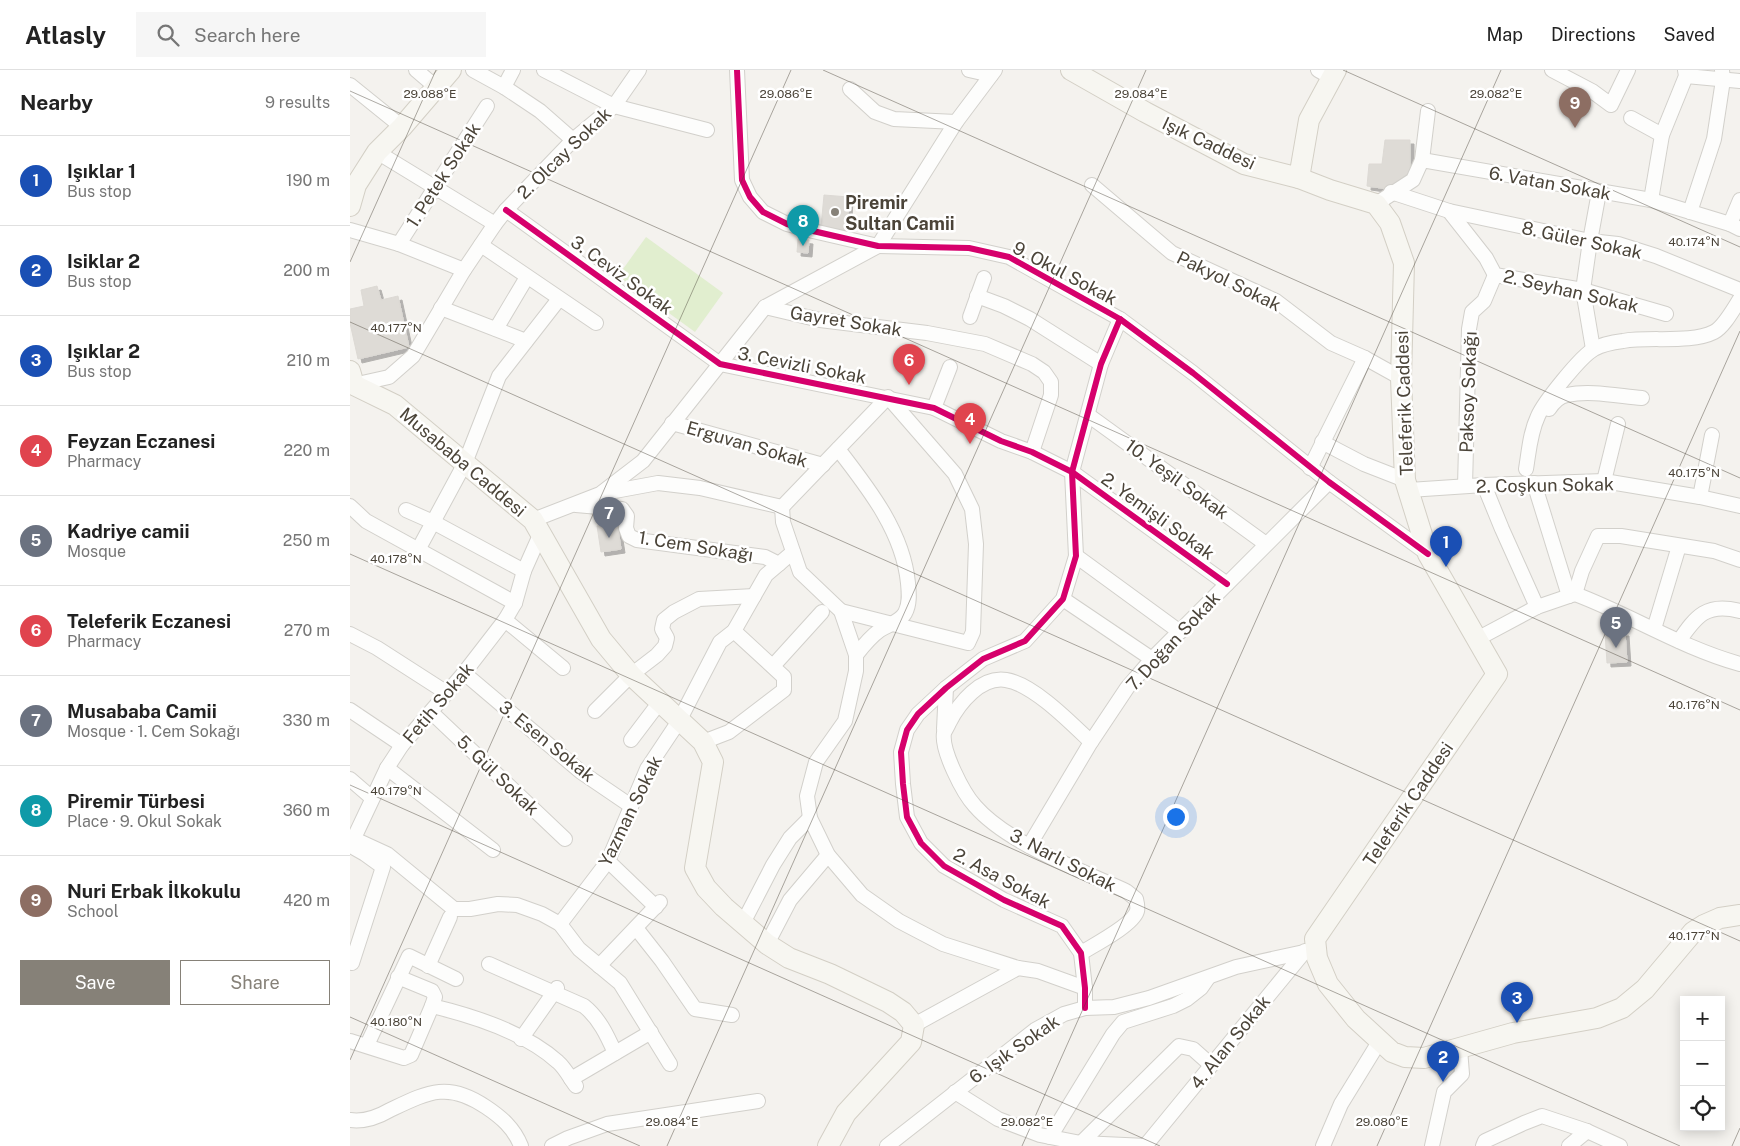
<!DOCTYPE html>
<meta charset="utf-8">
<style>
body{margin:0;font-family:"Public Sans",sans-serif;background:#f6f6f6;color:#222}
.controls{position:absolute;right:15px;bottom:15px;display:grid;overflow:hidden;border-radius:0px;box-shadow:0 2px 12px #0003}
.controls button{width:45px;height:45px;display:grid;place-items:center;padding:0;border:0;border-bottom:1px solid #e0e0e0;background:#fff;color:#222;font:25px sans-serif}
.you{position:absolute;left:825px;top:746px;width:18px;height:18px;margin:-12px;border:4px solid #fff;border-radius:50%;background:#1a73e8;box-shadow:0 0 0 8px #1a73e833}
.badge{display:grid;place-items:center;width:32px;height:32px;border-radius:50%;background:#868178;color:#fff;font-size:16px;font-weight:700}
.pin{position:absolute;translate:-50% -41px;filter:drop-shadow(0 1px 2px #0008)}
.pin::after{content:'';position:absolute;top:26px;width:18px;height:15px;background:inherit;clip-path:polygon(0 0,100% 0,50% 100%)}
.list{margin:0;padding:0;list-style:none}
h2{display:flex;justify-content:space-between;align-items:center;height:65px;margin:0;padding:0 20px;font-size:21px}
h2 small{font-size:16px;font-weight:400;color:#767676}
.list li{display:grid;grid-template-columns:32px 1fr auto;gap:15px;align-items:center;box-sizing:border-box;height:90px;padding:0 20px;border-top:1px solid #e0e0e0}
.list b{display:block;font-size:19px;white-space:nowrap}
.list p{margin:0;font-size:16px;white-space:nowrap;color:#767676}
.list em{font-size:16px;font-style:normal;color:#767676}
.actions{display:flex;gap:10px;padding:15px 20px}
.actions a{flex:1;padding:11px 0;border:1px solid #868178;border-radius:0px;text-align:center;font-size:18px;color:#868178}
.actions .main{background:#868178;color:#fff}
.icon{flex:none;width:28px;height:28px;fill:none;stroke:currentColor;stroke-width:2;stroke-linecap:round;stroke-linejoin:round}
.map{position:relative;flex:none;width:1390px;height:1076px;overflow:hidden}
header{display:flex;align-items:center;gap:30px;box-sizing:border-box;height:70px;padding:0 25px;background:#fff;border-bottom:1px solid #e0e0e0}
header strong{font-size:24px}
nav{display:flex;gap:28px;margin-inline-start:auto;font-size:18px}
.search{width:350px;height:45px;background:#f6f6f6;display:flex;align-items:center;gap:12px;box-sizing:border-box;padding:0 18px;border-radius:0px;color:#767676;font-size:19px}
main{display:flex}
aside{flex:1;background:#fff}
.map>svg:first-child{display:block}
</style>
<header>
<strong>Atlasly</strong>
<div class="search"><svg class="icon" aria-label="search" viewBox="0 0 24 24"><circle cx="10" cy="10" r="6"/><path d="M15 15l6 6"/></svg>Search here</div>
<nav><a>Map</a><a>Directions</a><a>Saved</a></nav>
</header>
<main>
<aside>
<h2>Nearby<small>9 results</small></h2>
<ul class="list">
<li><span class="badge" style="background:#1a4fb4">1</span><div><b>Işıklar 1</b><p>Bus stop</p></div><em>190 m</em></li>
<li><span class="badge" style="background:#1a4fb4">2</span><div><b>Isiklar 2</b><p>Bus stop</p></div><em>200 m</em></li>
<li><span class="badge" style="background:#1a4fb4">3</span><div><b>Işıklar 2</b><p>Bus stop</p></div><em>210 m</em></li>
<li><span class="badge" style="background:#e0444e">4</span><div><b>Feyzan Eczanesi</b><p>Pharmacy</p></div><em>220 m</em></li>
<li><span class="badge" style="background:#6b7280">5</span><div><b>Kadriye camii</b><p>Mosque</p></div><em>250 m</em></li>
<li><span class="badge" style="background:#e0444e">6</span><div><b>Teleferik Eczanesi</b><p>Pharmacy</p></div><em>270 m</em></li>
<li><span class="badge" style="background:#6b7280">7</span><div><b>Musababa Camii</b><p>Mosque · 1. Cem Sokağı</p></div><em>330 m</em></li>
<li><span class="badge" style="background:#0f9aa8">8</span><div><b>Piremir Türbesi</b><p>Place · 9. Okul Sokak</p></div><em>360 m</em></li>
<li><span class="badge" style="background:#8d6e63">9</span><div><b>Nuri Erbak İlkokulu</b><p>School</p></div><em>420 m</em></li>
</ul>
<div class="actions"><a class="main">Save</a><a>Share</a></div>
</aside>
<div class="map">
<svg width="1390" height="1076" viewBox="0 0 1390 1076">
<defs>
<filter id="shadow"><feDropShadow dx="4" dy="4" stdDeviation="0" flood-color="#0004"/></filter>
</defs>
<rect width="100%" height="100%" fill="#f4f2ee"/>
<path fill="#e1eecf" d="M296 167 373 223 345 262 268 206Z"/>
<g fill="#dedbd6" stroke="#dcd9d4" filter="url(#shadow)">
<path d="M1035 70H1060V102L1038 119 1017 116 1019 94H1032Z"/>
<path d="M474 125 499 127 497 160 471 157Z"/>
<path d="M448 169 459 170 458 183 447 182Z"/>
<path d="M27 216 31 230 48 226 59 277 8 289 0 253V239L14 236 11 220Z"/>
<path d="M267 453 271 479 251 482 247 456Z"/>
<path d="M1275 562 1277 592 1257 593 1255 563Z"/>
</g>
<g fill="none" stroke-linecap="round" stroke-linejoin="round">
<defs>
<g id="minor">
<path d="M66 0 87 18"/>
<path d="M123 0 154 17 190 41 223 70"/>
<path d="M194 0 264 36 357 60"/>
<path d="M387 0 392 110 400 127 413 142 437 154 463 161 528 176 619 178 659 187 770 249 843 303 979 412 1078 484"/>
<path d="M619 0 641 5"/>
<path d="M968 0 982 8"/>
<path d="M1202 0 1242 21 1261 35 1278 0"/>
<path d="M1336 6 1390 11"/>
<path d="M0 15 52 57"/>
<path d="M154 17 163 0"/>
<path d="M500 19 525 42 544 49 606 52"/>
<path d="M1281 48 1312 65"/>
<path d="M27 82 145 154"/>
<path d="M1072 90 1078 41"/>
<path d="M742 115 822 183 926 231 981 273 1015 288 1051 308"/>
<path d="M1041 122 1099 141 1136 188 1145 205 1233 220 1316 244"/>
<path d="M1301 130 1312 65 1336 6 1335 0"/>
<path d="M1026 134 1063 110 1072 90 1301 130 1380 154 1390 159"/>
<path d="M156 140 370 294 584 338 651 371 682 382 722 402 877 514"/>
<path d="M1099 141 1240 171 1268 174 1306 186 1390 220"/>
<path d="M1340 142 1364 69 1373 10 1372 0"/>
<path d="M1380 154 1390 130"/>
<path d="M0 160 49 174 114 200"/>
<path d="M49 174 137 36"/>
<path d="M131 175 246 253"/>
<path d="M627 226 654 236 680 249 751 294"/>
<path d="M415 237 470 250 577 263 635 274 682 294 694 302 701 312V325L682 382"/>
<path d="M91 238 176 271"/>
<path d="M620 247 634 208"/>
<path d="M146 259 177 207"/>
<path d="M1243 279 1233 220 1240 171 1249 122"/>
<path d="M3 315 39 307 63 286 114 200 145 154 156 140 223 70 264 36 289 0"/>
<path d="M584 338 600 297"/>
<path d="M1199 339C1203 333 1210 326 1217 325 1240 320 1268 326 1292 328"/>
<path d="M738 345 916 474"/>
<path d="M322 353 473 395"/>
<path d="M972 372 1014 394 1055 410"/>
<path d="M488 379C519 419 553 462 558 513 559 523 560 534 555 543 550 552 538 555 530 560 520 567 513 576 506 585"/>
<path d="M960 398 1015 288"/>
<path d="M1176 399C1179 381 1180 363 1188 346 1194 332 1231 286 1244 279 1251 275 1265 272 1273 271 1300 266 1340 274 1364 262 1374 257 1384 238 1390 229"/>
<path d="M1254 411 1268 354"/>
<path d="M1184 413 1219 526"/>
<path d="M1134 415 1152 459 1187 537"/>
<path d="M1115 416 1119 259 1122 242 1134 231 1145 205"/>
<path d="M1059 420 1134 415 1254 411 1350 427 1390 436"/>
<path d="M254 423 308 413 350 418 432 437"/>
<path d="M1350 427 1362 365"/>
<path d="M226 435 272 439 277 446 276 458 279 466 287 470 415 487 429 494"/>
<path d="M0 436 16 451 165 533"/>
<path d="M432 437 433 452 450 502 491 541 506 585V601L495 651 466 692 457 726 460 748 478 785 512 825 549 851 593 874 668 898"/>
<path d="M432 437 538 327 605 404 622 439 626 474 623 562 618 573 491 541"/>
<path d="M56 440 83 452 174 501"/>
<path d="M183 450 250 424 293 391 415 237 528 176 606 52 645 0"/>
<path d="M68 480 115 393 149 306 209 229"/>
<path d="M726 486 830 562"/>
<path d="M1225 524C1281 545 1332 578 1390 594"/>
<path d="M713 529 802 589"/>
<path d="M155 550 213 598"/>
<path d="M1304 559 1329 476"/>
<path d="M0 564 27 578 97 623"/>
<path d="M1127 569 1187 537 1225 524 1232 501 1248 466H1271L1364 481 1390 490"/>
<path d="M1329 571C1346 546 1357 532 1390 541"/>
<path d="M423 596 472 542"/>
<path d="M114 603 231 702 281 736"/>
<path d="M0 640 52 675"/>
<path d="M245 641 281 605 307 585 315 576 317 568 312 559 314 550 324 542 349 529 404 526"/>
<path d="M81 642 215 769"/>
<path d="M594 659 596 618"/>
<path d="M281 670 309 633"/>
<path d="M353 672 379 662 434 620V607L384 561"/>
<path d="M37 698 143 780"/>
<path d="M0 709 22 728"/>
<path d="M0 767 37 784 104 839H120L148 834 167 835 192 844 210 854 229 879 270 913 320 994"/>
<path d="M4 768 37 698 52 675 114 603 155 550 165 533 174 501 190 465"/>
<path d="M679 776 741 672 777 618 802 589 979 412"/>
<path d="M258 791 306 837"/>
<path d="M393 853 423 795 440 768 460 748"/>
<path d="M210 854 258 791 297 699 329 651 370 572 384 561 416 505 443 482"/>
<path d="M286 858 312 891 345 939 382 945"/>
<path d="M417 874 440 830 478 785"/>
<path d="M731 883C744 875 783 855 787 841 788 837 787 833 786 829L776 821C730 800 657 773 625 736 613 723 591 680 594 663 595 660 598 656 599 653 609 633 631 606 656 610 683 614 721 653 741 672"/>
<path d="M0 892 2 893 33 797 15 784 1 776"/>
<path d="M139 894 234 936C249 948 257 965 265 983"/>
<path d="M78 896 100 847"/>
<path d="M249 896 310 832"/>
<path d="M48 907 82 921 85 927 82 936C124 946 176 963 208 992 215 998 220 1008 226 1016"/>
<path d="M735 938V918L731 883 712 856 654 830 594 796 571 773 557 747 553 714 551 682 557 660 568 644 596 618 633 589 675 571 713 529 726 486 722 402 751 294 770 249"/>
<path d="M564 955 668 898 688 901 735 918"/>
<path d="M171 969 207 918"/>
<path d="M0 971 54 988 61 985 82 936"/>
<path d="M17 975 59 886 106 909"/>
<path d="M221 1009 301 962"/>
<path d="M605 1022 648 1049 690 1065 731 1073 797 1076"/>
<path d="M0 1050C14 1052 28 1047 40 1040 78 1022 98 1011 136 1037 151 1047 164 1058 171 1076"/>
<path d="M700 1067 763 964 773 952 823 936 837 929 851 918 858 908"/>
<path d="M731 1073 829 976 843 979 861 995"/>
<path d="M796 1075 955 881"/>
<path d="M202 1076 218 1068 257 1054 408 1031"/>
<path d="M537 1076 685 960 714 944 735 938 764 937 799 928 886 897 954 882"/>
<path d="M973 1076 991 1034 1029 972"/>
<path d="M1082 1076 1094 1022 1112 1004 1110 979"/>
<path d="M1133 1076 1135 1071 1174 1053 1192 1046 1237 1061 1270 1076"/>
<path d="M1219 1076 1237 1061"/>
</g>
<g id="secondary">
<path d="M721 0 795 42 894 94 949 108"/>
<path d="M986 0 959 50 949 108 980 120 1026 134 1040 153 1054 193 1051 308 1055 410 1078 484 1147 604 965 869 967 888 978 914 1006 949 1042 982 1055 987 1074 988 1163 963 1247 948 1272 938 1295 919 1343 862 1354 855 1370 848 1390 845"/>
<path d="M0 136 6 115 27 82 52 57 101 0"/>
<path d="M0 301 4 315 45 335 183 450 251 569 281 605 353 672 363 692 345 798 356 818 374 837 417 874 439 888 480 904 538 932 553 942 564 955 561 972 496 1043 478 1076"/>
</g>
</defs>
<use href="#minor" stroke="#d2d0cb" stroke-width="16"/>
<use href="#secondary" stroke="#d3cfc5" stroke-width="22"/>
<use href="#minor" stroke="#fdfdfc" stroke-width="14"/>
<use href="#secondary" stroke="#f7f6f1" stroke-width="20"/>
<defs>
<g id="cycleway">
<path d="M387 0 392 110 400 127 413 142 437 154 463 161 528 176 619 178 659 187 770 249 843 303 979 412 1078 484"/>
<path d="M156 140 370 294 584 338 651 371 682 382 722 402 877 514"/>
<path d="M735 938V918L731 883 712 856 654 830 594 796 571 773 557 747 553 714 551 682 557 660 568 644 596 618 633 589 675 571 713 529 726 486 722 402 751 294 770 249"/>
</g>
</defs>
<use href="#cycleway" stroke="#fff" stroke-width="9"/>
<use href="#cycleway" stroke="#d6006c" stroke-width="6"/>
</g>
<path fill="none" stroke="#4b4439" stroke-width="1" stroke-opacity="0.45" d="M473 0 1390 408M993 0 1390 177M0 21 1390 640M0 192 86 0M0 252 1390 871M0 484 1330 1076M0 715 810 1076M0 947 290 1076M0 990 441 0M317 1076 796 0M672 1076 1151 0M1027 1076 1390 261M1382 1076 1390 1058"/>
<circle fill="#868178" stroke="#fff" stroke-width="2" cx="485" cy="142" r="5"/>
<g text-anchor="middle" dominant-baseline="central" stroke-width="5" stroke-linejoin="round" paint-order="stroke">
<g font-size="18" fill="#4b4439" stroke="#fff">
<text transform="translate(859 73) rotate(25)">Işık Caddesi</text>
<text transform="translate(214 83) rotate(-44)">2. Olcay Sokak</text>
<text transform="translate(93 105) rotate(-57)">1. Petek Sokak</text>
<text transform="translate(1200 113) rotate(10)">6. Vatan Sokak</text>
<text transform="translate(1232 170) rotate(12)">8. Güler Sokak</text>
<text transform="translate(715 203) rotate(28)">9. Okul Sokak</text>
<text transform="translate(272 205) rotate(36)">3. Ceviz Sokak</text>
<text transform="translate(879 211) rotate(26)">Pakyol Sokak</text>
<text transform="translate(1221 221) rotate(13)">2. Seyhan Sokak</text>
<text transform="translate(496 251) rotate(9)">Gayret Sokak</text>
<text transform="translate(452 295) rotate(11)">3. Cevizli Sokak</text>
<text transform="translate(1118 322) rotate(-88)">Paksoy Sokağı</text>
<text transform="translate(1054 333) rotate(-92)">Teleferik Caddesi</text>
<text transform="translate(397 374) rotate(16)">Erguvan Sokak</text>
<text transform="translate(113 392) rotate(40)">Musababa Caddesi</text>
<text transform="translate(827 409) rotate(36)">10. Yeşil Sokak</text>
<text transform="translate(1195 415) rotate(-1)">2. Coşkun Sokak</text>
<text transform="translate(808 446) rotate(36)">2. Yemişli Sokak</text>
<text transform="translate(346 476) rotate(9)">1. Cem Sokağı</text>
<text transform="translate(823 571) rotate(-47)">7. Doğan Sokak</text>
<text transform="translate(88 633) rotate(-50)">Fetih Sokak</text>
<text transform="translate(197 671) rotate(39)">3. Esen Sokak</text>
<text transform="translate(148 705) rotate(44)">5. Gül Sokak</text>
<text transform="translate(1058 734) rotate(-56)">Teleferik Caddesi</text>
<text transform="translate(280 741) rotate(-64)">Yazman Sokak</text>
<text transform="translate(713 790) rotate(27)">3. Narlı Sokak</text>
<text transform="translate(652 808) rotate(28)">2. Asa Sokak</text>
<text transform="translate(880 972) rotate(-51)">4. Alan Sokak</text>
<text transform="translate(664 979) rotate(-35)">6. Işık Sokak</text>
</g>
<g font-size="18" font-weight="bold" fill="#4b4439" stroke="#fff" text-anchor="start">
<text x="495" y="132">Piremir<tspan x="495" dy="21">Sultan Camii</tspan></text>
</g>
</g>
<g font-size="12" text-anchor="middle" fill="#4b4439" stroke="#fff" stroke-width="5" stroke-linejoin="round" paint-order="stroke">
<text x="80" y="28">29.088°E</text>
<text x="436" y="28">29.086°E</text>
<text x="791" y="28">29.084°E</text>
<text x="1146" y="28">29.082°E</text>
<text x="1344" y="176">40.174°N</text>
<text x="46" y="262">40.177°N</text>
<text x="1344" y="407">40.175°N</text>
<text x="46" y="493">40.178°N</text>
<text x="1344" y="639">40.176°N</text>
<text x="46" y="725">40.179°N</text>
<text x="1344" y="870">40.177°N</text>
<text x="46" y="956">40.180°N</text>
<text x="322" y="1056">29.084°E</text>
<text x="677" y="1056">29.082°E</text>
<text x="1032" y="1056">29.080°E</text>
</g>
</svg>
<div class="controls">
<button>+</button>
<button>−</button>
<button><svg class="icon" aria-label="locate" viewBox="0 0 24 24"><circle cx="12" cy="12" r="6"/><path d="M12 2v4M12 18v4M2 12h4M18 12h4"/></svg></button>
</div>
<div class="you"></div>
<div class="pin badge" style="left:1096px;top:497px;background:#1a4fb4">1</div>
<div class="pin badge" style="left:1093px;top:1012px;background:#1a4fb4">2</div>
<div class="pin badge" style="left:1167px;top:953px;background:#1a4fb4">3</div>
<div class="pin badge" style="left:620px;top:374px;background:#e0444e">4</div>
<div class="pin badge" style="left:1266px;top:578px;background:#6b7280">5</div>
<div class="pin badge" style="left:559px;top:315px;background:#e0444e">6</div>
<div class="pin badge" style="left:259px;top:468px;background:#6b7280">7</div>
<div class="pin badge" style="left:453px;top:176px;background:#0f9aa8">8</div>
<div class="pin badge" style="left:1225px;top:58px;background:#8d6e63">9</div>
</div>
</main>
